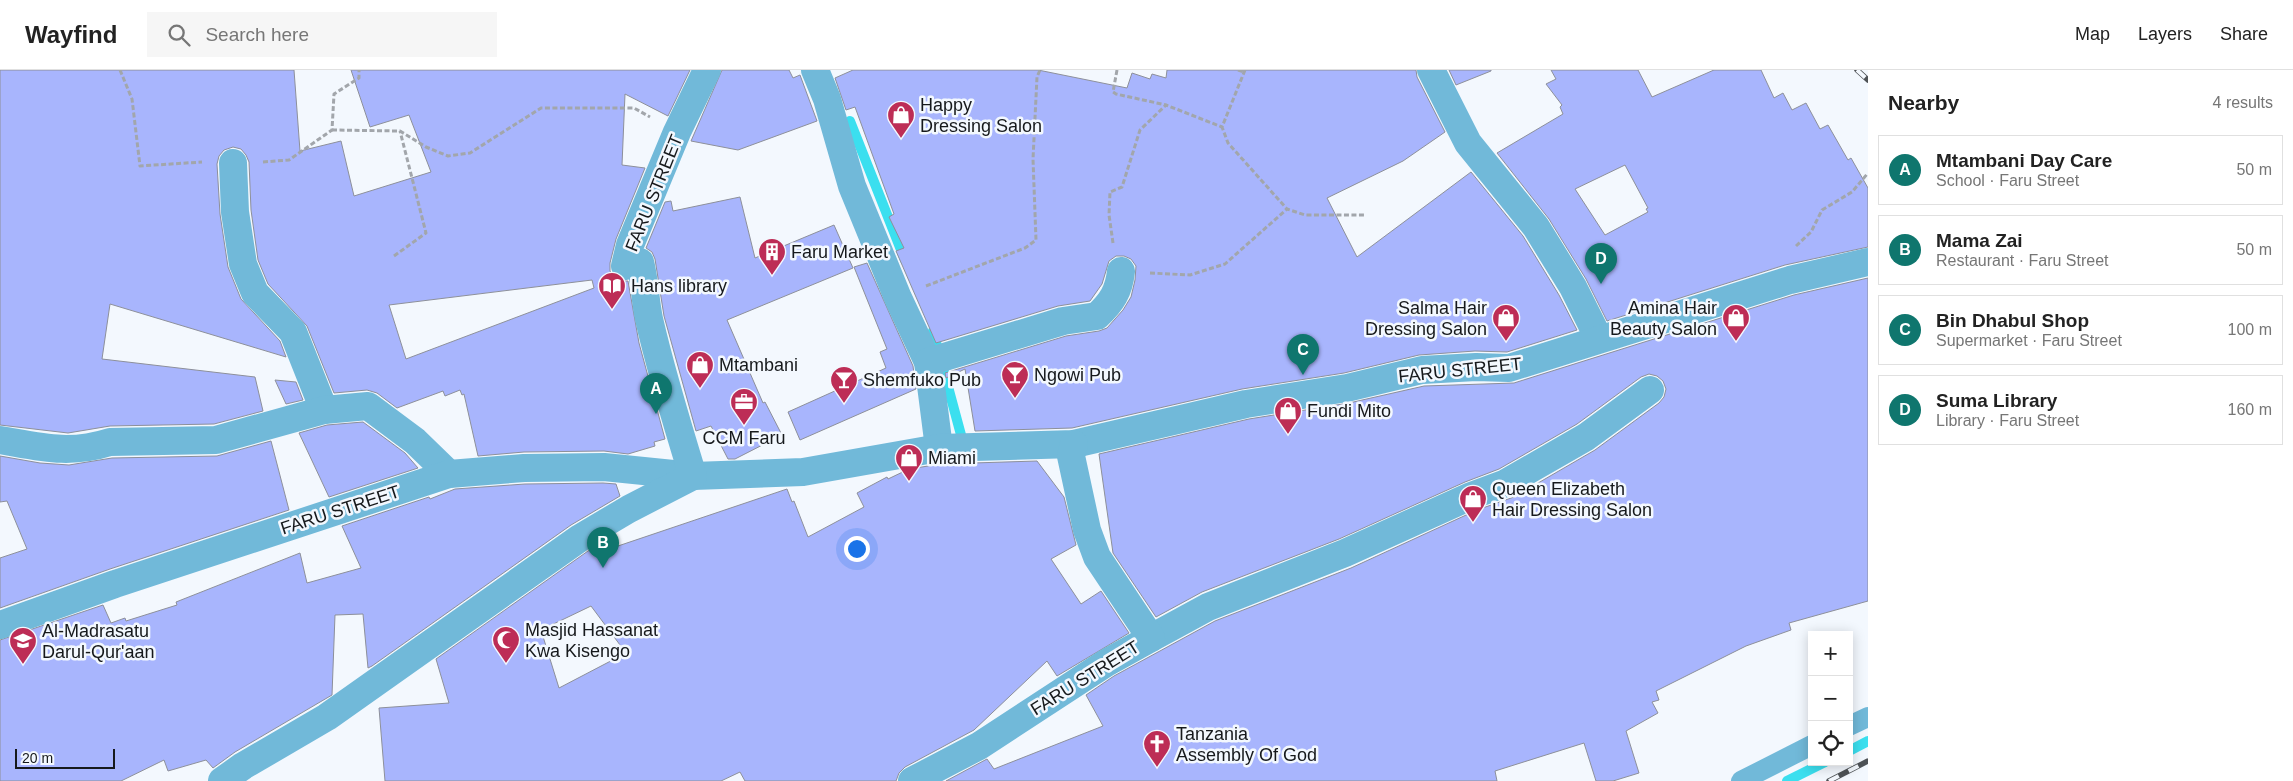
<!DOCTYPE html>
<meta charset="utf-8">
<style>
body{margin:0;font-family:Arial,sans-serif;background:#f6f6f6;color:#222}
.controls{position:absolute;right:15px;bottom:15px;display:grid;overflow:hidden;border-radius:0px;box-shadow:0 2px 12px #0003}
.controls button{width:45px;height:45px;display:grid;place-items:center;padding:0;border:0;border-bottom:1px solid #e0e0e0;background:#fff;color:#222;font:25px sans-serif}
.scale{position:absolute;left:15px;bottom:12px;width:100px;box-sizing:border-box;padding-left:5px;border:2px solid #16191c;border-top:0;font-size:14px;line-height:18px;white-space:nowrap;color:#16191c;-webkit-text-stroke:4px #f3f8fe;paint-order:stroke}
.you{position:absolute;left:856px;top:478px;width:18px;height:18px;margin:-12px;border:4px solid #fff;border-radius:50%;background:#1a73e8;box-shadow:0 0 0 8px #1a73e833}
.badge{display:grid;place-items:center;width:32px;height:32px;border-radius:50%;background:#0f766e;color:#fff;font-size:16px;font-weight:700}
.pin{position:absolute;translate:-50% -41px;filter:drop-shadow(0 1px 2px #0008)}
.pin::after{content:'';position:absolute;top:26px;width:18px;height:15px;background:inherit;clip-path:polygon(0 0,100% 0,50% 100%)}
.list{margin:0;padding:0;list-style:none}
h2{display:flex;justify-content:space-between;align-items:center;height:65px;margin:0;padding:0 20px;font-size:21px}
h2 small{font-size:16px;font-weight:400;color:#767676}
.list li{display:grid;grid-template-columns:32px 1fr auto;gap:15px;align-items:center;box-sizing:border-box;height:70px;margin:0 10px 10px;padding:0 10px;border:1px solid #e0e0e0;border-radius:0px}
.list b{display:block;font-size:19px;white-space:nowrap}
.list p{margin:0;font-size:16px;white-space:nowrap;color:#767676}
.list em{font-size:16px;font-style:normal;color:#767676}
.icon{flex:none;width:28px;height:28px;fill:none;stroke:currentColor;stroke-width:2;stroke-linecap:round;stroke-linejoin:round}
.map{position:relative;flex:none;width:1868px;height:711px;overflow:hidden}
header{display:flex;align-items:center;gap:30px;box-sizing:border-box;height:70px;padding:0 25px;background:#fff;border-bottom:1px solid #e0e0e0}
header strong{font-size:24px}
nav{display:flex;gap:28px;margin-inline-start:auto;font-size:18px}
.search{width:350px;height:45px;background:#f6f6f6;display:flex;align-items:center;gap:12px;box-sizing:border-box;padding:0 18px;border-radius:0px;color:#767676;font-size:19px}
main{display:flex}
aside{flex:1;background:#fff}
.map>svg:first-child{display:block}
</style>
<header>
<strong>Wayfind</strong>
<div class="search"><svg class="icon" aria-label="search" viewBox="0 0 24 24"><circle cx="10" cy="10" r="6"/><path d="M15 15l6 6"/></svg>Search here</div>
<nav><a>Map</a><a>Layers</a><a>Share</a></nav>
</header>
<main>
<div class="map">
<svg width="1868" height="711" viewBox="0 0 1868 711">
<rect width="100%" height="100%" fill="#f3f8fe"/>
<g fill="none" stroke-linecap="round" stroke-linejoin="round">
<g stroke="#3bdfef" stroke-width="10">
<path d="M850 51 905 190"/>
<path d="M933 261 964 376"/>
<path d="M1849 681 1868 671"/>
<path d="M1787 711 1825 692"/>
</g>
</g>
<g fill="#a8b5fd" stroke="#8d909a" fill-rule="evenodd">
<path d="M0 0H294L300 81 341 71 354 126 431 102 409 45 370 57 351 0H690L668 46 625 24 622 95 645 98 616 169 610 193V201L614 207 621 211H628L639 273 665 369 654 372 655 376 628 384 604 381 524 382 478 386 464 324 462 325 460 320 445 326 443 321 397 338 377 323 367 320 334 323 307 256 268 214 258 190 251 140 249 92 246 85 241 79 233 77 224 80 219 86 217 94 220 144 228 197 241 229 280 271 286 287 110 234 102 289 255 307 263 341 214 354 110 356 68 363 0 355ZM592 210 594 218 406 289 389 235Z"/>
<path d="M722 0H789L793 8 800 5 817 51 738 80 691 71Z"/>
<path d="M853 0H1038L1127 18 1132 3 1150 9 1152 4 1166 8 1167 0H1416L1417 7 1445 62 1403 91 1327 128 1357 187 1471 102 1523 166 1559 225 1577 260 1507 282 1475 281 1419 285 1344 303 1242 319 1072 358 975 361 965 299 946 308 945 303 1066 266 1099 261 1107 258 1123 240 1131 227 1135 210 1136 196 1131 189 1124 186H1116L1109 191 1102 214 1090 231 1058 236 936 273 896 181 904 178 889 147 894 144 855 37 846 40 835 8Z"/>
<path d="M1449 0H1491V1L1456 15Z"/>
<path d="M1551 0H1638L1652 27 1714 0H1761L1774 28 1783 23 1792 40 1806 33 1820 59 1828 55 1848 90 1851 88 1868 118V177L1785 195 1607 251 1586 209 1549 149 1497 83 1563 44 1560 37 1562 35 1546 14 1556 9ZM1625 95 1648 138 1646 139 1648 142 1605 165 1575 119Z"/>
<path d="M740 127 755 188 834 155 853 198 727 250 763 333 765 332 782 365 735 389H728L711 356 696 361 664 246 655 189 652 182 646 178 665 132 671 131 673 141Z"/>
<path d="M867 193 913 296 916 319 800 370 788 342 886 298 880 282 887 279 854 197Z"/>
<path d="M1868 208V531L1789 553 1791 560 1746 576 1656 621 1659 630 1652 632 1658 643 1626 661 1639 703 1613 711H1596L1584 673 1495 701 1497 711H946L987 689 994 699 1103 656 1086 625 1114 606 1215 551 1351 498 1477 440 1514 427 1595 380 1659 333 1664 327 1666 319 1663 311 1657 306 1649 304 1641 307 1577 354 1499 399 1465 412 1339 469 1202 522 1156 547 1113 483 1099 384 1249 349 1349 333 1424 316 1514 313 1794 225Z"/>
<path d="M275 310 296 312 303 330 286 334Z"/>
<path d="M363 352 405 383 418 398 329 427 299 363 327 355Z"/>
<path d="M271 371 289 440 110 499 0 538V488L27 479 7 431 0 432V386L40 393 69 395 112 388 217 386Z"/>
<path d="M1037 391 1064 427 1076 475 1051 489 1081 534 1101 521 1129 563 1057 606 1047 591 974 660 905 697 899 703 896 711H745L740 702 721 711H385L379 638 449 633 436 589 588 481 612 467 615 477 787 419 792 432 794 431 808 467 864 437 857 423 887 407 888 409 909 399 941 394ZM591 536 626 583 559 618 541 560Z"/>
<path d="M603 413 616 414 620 426 571 455 372 596 368 598 363 544 335 545 332 625 235 682 213 698 206 690 168 701 164 690 121 711H0V570L103 535 111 553 125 548 126 551 177 535 176 532 300 483 307 513 361 498 342 456 429 427 430 429 455 419 525 414Z"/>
</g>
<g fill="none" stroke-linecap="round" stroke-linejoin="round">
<g stroke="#a2a6ab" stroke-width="3" stroke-dasharray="5 2.5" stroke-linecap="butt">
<path d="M120 0 132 29 140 96 202 92"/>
<path d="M1117 0 1113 22 1116 24 1166 35"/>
<path d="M1238 0 1244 2"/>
<path d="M1245 0 1222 57 1228 73 1287 139 1305 145H1366"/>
<path d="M332 60 400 61 426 77 448 86 470 83 541 38H634L650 47"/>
<path d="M263 92 289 90 332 60 334 24 359 8V0"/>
<path d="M1113 173 1109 145 1110 122 1122 117 1140 60 1166 35 1222 57"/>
<path d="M1796 176 1811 162 1822 140 1852 122 1868 103"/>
<path d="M394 186 426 163 400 61"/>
<path d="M1150 203 1190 205 1225 194 1287 139"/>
<path d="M926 216 1025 178 1036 170 1033 89 1037 7 1040 0"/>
</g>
<g stroke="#71b9d9" stroke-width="20">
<path d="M1849 656 1868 647"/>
<path d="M1741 711 1812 675"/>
</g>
<g stroke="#71b9d9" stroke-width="28">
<path d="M815 0 827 29 852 116 898 228 928 292 939 378"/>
<path d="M1431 0 1468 73 1536 157 1573 217 1599 269"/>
<path d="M233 93 235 142 243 194 255 223 293 262 324 340"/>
<path d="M928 292 1063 251 1097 246C1112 232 1119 221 1121 201"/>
<path d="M0 370C41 377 69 385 110 372L216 370 324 340 368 336 415 371 449 404"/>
<path d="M0 555 115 514 449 404 524 398 604 397 693 406 803 402 939 378 1074 374 1246 334 1347 318 1422 300 1476 297 1509 298 1790 210 1868 192"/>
<path d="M1151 568 1208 537 1345 483 1471 426 1506 413 1586 367 1650 320"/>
<path d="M222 711 243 696 327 647 580 468 629 439 693 406C677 354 661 302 649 249 645 230 645 212 640 192L625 196 630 175 677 62 707 0"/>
<path d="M912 711 979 676 1106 593 1151 568 1097 487 1087 460 1071 386 1074 374"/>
</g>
<defs>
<g id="rail">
<path d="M1857 0 1868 10"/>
<path d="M1829 711 1868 691"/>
</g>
</defs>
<use href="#rail" stroke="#4e5256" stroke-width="5.5"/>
<use href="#rail" stroke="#f3f8fe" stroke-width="4" stroke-dasharray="11" stroke-linecap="butt"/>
</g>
<defs>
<symbol id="shop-pin" viewBox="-11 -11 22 30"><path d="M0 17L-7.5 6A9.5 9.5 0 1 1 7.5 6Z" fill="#bd2d56" stroke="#f3f8fe"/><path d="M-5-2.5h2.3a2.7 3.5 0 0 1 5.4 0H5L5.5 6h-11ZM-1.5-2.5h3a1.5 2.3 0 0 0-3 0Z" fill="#fff"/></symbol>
<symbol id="building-pin" viewBox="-11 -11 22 30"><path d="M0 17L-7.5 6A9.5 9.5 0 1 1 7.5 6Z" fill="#bd2d56" stroke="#f3f8fe"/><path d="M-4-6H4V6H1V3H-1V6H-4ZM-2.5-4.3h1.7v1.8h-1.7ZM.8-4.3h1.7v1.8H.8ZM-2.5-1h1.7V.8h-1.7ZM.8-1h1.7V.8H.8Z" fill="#fff"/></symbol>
<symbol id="library-pin" viewBox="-11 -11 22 30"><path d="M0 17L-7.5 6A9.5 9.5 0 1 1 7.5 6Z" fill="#bd2d56" stroke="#f3f8fe"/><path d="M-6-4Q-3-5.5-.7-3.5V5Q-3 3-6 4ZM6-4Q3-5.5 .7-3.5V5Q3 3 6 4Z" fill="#fff"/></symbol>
<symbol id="bar-pin" viewBox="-11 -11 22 30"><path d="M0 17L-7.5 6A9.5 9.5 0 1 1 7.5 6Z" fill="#bd2d56" stroke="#f3f8fe"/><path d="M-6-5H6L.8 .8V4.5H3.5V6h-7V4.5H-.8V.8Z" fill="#fff"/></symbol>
<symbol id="office-pin" viewBox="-11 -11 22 30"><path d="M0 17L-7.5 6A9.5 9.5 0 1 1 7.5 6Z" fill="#bd2d56" stroke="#f3f8fe"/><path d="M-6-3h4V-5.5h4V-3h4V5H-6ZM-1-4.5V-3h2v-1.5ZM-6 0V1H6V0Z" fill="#fff"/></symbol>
<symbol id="mosque-pin" viewBox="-11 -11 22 30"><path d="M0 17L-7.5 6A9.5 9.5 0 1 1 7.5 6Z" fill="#bd2d56" stroke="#f3f8fe"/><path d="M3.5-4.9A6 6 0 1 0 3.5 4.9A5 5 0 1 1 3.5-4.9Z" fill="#fff"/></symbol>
<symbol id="school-pin" viewBox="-11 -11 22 30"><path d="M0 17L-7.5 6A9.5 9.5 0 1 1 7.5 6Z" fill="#bd2d56" stroke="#f3f8fe"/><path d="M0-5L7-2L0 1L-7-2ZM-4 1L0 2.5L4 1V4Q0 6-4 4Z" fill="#fff"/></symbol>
<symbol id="church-pin" viewBox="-11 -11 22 30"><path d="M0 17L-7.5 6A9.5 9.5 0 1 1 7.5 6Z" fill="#bd2d56" stroke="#f3f8fe"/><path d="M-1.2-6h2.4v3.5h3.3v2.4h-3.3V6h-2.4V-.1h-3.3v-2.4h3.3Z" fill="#fff"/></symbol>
</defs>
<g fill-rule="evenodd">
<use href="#shop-pin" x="885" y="29" width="32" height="43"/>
<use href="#building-pin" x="756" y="166" width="32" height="43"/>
<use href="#library-pin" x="596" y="200" width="32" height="43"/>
<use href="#shop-pin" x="1490" y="232" width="32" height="43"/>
<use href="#shop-pin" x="1720" y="232" width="32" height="43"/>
<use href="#shop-pin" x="684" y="279" width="32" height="43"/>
<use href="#bar-pin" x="999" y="289" width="32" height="43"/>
<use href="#bar-pin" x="828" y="294" width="32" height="43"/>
<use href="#office-pin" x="728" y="316" width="32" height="43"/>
<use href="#shop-pin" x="1272" y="325" width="32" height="43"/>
<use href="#shop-pin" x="893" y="372" width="32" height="43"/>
<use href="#shop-pin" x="1457" y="413" width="32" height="43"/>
<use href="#mosque-pin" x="490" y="554" width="32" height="43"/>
<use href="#school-pin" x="7" y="555" width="32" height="43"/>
<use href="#church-pin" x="1141" y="658" width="32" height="43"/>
</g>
<g text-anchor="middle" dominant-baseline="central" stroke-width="5" stroke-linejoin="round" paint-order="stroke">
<g font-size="18" fill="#16191c" stroke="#f3f8fe" text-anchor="start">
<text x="920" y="35">Happy<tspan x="920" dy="21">Dressing Salon</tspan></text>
<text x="791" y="182">Faru Market</text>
<text x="631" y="216">Hans library</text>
<text x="1487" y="238" text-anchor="end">Salma Hair<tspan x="1487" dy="21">Dressing Salon</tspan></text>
<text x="1717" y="238" text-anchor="end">Amina Hair<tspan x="1717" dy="21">Beauty Salon</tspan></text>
<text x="719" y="295">Mtambani</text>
<text x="1034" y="305">Ngowi Pub</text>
<text x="863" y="310">Shemfuko Pub</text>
<text x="1307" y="341">Fundi Mito</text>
<text x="744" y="368" text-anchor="middle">CCM Faru</text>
<text x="928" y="388">Miami</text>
<text x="1492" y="419">Queen Elizabeth<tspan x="1492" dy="21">Hair Dressing Salon</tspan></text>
<text x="525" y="560">Masjid Hassanat<tspan x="525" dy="21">Kwa Kisengo</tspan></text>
<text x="42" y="561">Al-Madrasatu<tspan x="42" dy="21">Darul-Qur'aan</tspan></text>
<text x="1176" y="664">Tanzania<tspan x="1176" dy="21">Assembly Of God</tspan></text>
</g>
<g font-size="18" fill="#16191c" stroke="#f3f8fe">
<text transform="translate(654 123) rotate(-68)">FARU STREET</text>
<text transform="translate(1460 300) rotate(-6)">FARU STREET</text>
<text transform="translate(340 440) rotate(-18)">FARU STREET</text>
<text transform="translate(1085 608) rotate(-32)">FARU STREET</text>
</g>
</g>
</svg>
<div class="controls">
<button>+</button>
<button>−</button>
<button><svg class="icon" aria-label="locate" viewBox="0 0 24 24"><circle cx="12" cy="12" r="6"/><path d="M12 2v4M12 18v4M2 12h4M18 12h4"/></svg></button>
</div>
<div class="scale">20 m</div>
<div class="you"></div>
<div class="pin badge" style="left:656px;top:344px">A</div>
<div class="pin badge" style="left:603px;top:498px">B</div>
<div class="pin badge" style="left:1303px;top:305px">C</div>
<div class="pin badge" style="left:1601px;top:214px">D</div>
</div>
<aside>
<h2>Nearby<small>4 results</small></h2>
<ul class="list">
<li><span class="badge">A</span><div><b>Mtambani Day Care</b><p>School · Faru Street</p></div><em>50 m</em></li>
<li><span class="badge">B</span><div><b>Mama Zai</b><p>Restaurant · Faru Street</p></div><em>50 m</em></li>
<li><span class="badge">C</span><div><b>Bin Dhabul Shop</b><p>Supermarket · Faru Street</p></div><em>100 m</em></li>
<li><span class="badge">D</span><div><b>Suma Library</b><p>Library · Faru Street</p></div><em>160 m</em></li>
</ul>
</aside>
</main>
